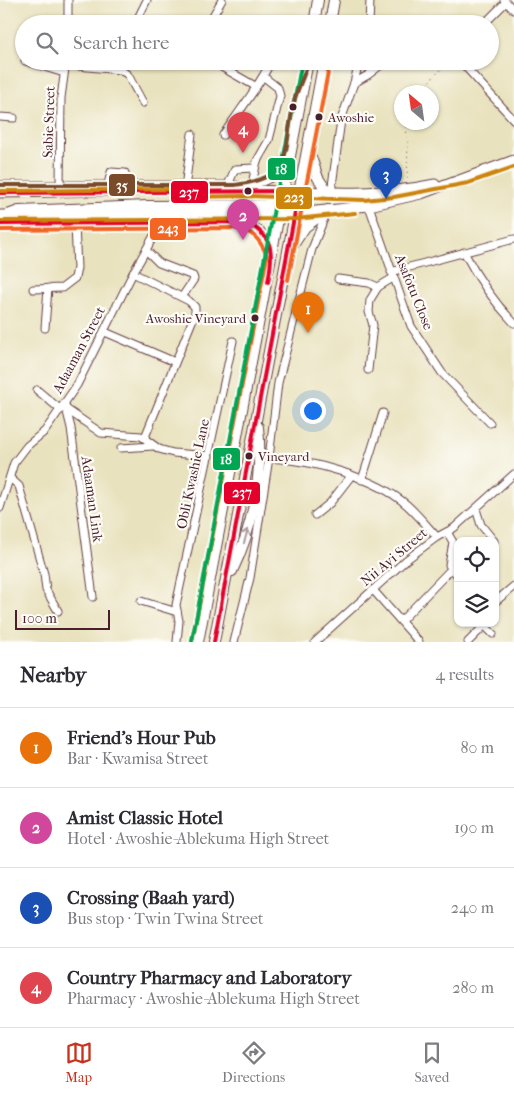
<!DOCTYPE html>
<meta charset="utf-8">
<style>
body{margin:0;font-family:"IM FELL French Canon",serif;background:#f7f7f7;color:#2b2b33}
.controls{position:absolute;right:15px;bottom:15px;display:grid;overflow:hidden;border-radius:10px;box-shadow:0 1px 4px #0004}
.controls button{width:45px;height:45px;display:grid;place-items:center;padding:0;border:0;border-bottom:1px solid #e1e1e2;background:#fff;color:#2b2b33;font:25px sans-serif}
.compass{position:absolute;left:394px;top:85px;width:45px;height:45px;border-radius:50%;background:#fff;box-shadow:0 1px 4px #0004;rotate:331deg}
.scale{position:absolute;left:15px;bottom:12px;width:95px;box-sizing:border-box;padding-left:5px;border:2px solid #4a1f2b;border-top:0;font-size:14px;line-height:18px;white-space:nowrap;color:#4a1f2b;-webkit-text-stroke:4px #fdfcf7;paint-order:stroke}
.you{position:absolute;left:312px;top:410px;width:18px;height:18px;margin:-12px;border:4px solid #fff;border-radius:50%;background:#1a73e8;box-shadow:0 0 0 8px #1a73e833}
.badge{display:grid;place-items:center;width:32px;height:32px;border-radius:50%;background:#c8321e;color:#fff;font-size:16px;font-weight:700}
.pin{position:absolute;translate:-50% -41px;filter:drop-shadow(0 1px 2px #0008)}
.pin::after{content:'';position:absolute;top:26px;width:18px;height:15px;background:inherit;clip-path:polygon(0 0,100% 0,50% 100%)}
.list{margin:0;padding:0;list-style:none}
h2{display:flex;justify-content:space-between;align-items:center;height:65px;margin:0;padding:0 20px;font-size:21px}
h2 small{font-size:16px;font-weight:400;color:#7c7c81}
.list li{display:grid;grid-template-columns:32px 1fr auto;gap:15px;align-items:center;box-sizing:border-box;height:80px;padding:0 20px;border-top:1px solid #e1e1e2}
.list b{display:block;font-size:19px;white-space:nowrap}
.list p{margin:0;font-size:16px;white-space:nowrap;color:#7c7c81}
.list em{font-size:16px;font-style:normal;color:#7c7c81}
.icon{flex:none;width:28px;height:28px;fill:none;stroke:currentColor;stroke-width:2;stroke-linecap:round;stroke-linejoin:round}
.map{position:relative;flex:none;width:514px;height:642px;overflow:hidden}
.search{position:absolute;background:#fff;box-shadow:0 1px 4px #0004;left:15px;right:15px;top:15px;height:55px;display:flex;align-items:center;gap:12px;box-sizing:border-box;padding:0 18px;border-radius:28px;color:#7c7c81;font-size:19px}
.sheet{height:385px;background:#fff}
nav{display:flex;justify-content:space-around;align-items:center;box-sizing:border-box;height:70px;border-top:1px solid #e1e1e2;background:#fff;font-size:14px;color:#7c7c81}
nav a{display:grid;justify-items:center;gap:2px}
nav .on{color:#c8321e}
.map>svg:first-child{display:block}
</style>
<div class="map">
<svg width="514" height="642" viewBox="0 0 514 642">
<rect width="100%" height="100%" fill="#fdfcf7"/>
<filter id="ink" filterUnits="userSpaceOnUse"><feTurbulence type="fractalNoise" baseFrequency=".02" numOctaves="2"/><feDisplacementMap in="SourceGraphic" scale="10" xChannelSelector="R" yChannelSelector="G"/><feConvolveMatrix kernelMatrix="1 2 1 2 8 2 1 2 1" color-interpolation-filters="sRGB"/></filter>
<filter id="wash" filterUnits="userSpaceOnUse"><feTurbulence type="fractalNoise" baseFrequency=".0096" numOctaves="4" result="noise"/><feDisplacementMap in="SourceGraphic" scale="20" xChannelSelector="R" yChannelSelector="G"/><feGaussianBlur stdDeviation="1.12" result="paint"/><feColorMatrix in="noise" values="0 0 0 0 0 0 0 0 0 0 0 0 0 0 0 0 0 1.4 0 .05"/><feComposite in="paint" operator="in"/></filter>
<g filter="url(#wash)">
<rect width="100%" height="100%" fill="#e9e2be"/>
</g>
<g filter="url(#ink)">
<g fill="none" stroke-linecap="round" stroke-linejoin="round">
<defs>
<g id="minor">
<path d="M68 0V24"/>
<path d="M504 0 514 10"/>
<path d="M135 24 147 0"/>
<path d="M208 24 222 0"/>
<path d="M369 24 370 0"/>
<path d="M484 24 506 2"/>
<path d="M25 61 64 73"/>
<path d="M211 61 255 86"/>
<path d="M460 61 514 120"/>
<path d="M66 65 121 70 128 75 143 103"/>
<path d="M115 69 117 61"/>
<path d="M354 83 368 75 386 61"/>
<path d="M0 117 14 118"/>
<path d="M223 135C239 111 259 87 271 61"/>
<path d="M60 184 61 98 66 61"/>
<path d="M108 184 111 172 125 173 127 184"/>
<path d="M252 184 257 161 269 140 280 96 278 88 264 77"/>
<path d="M0 185H235C246 184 259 185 269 179 294 165 288 108 301 83"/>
<path d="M228 185 235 169 254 168"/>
<path d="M185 188 192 134"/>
<path d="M331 193 341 120 354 83 359 61"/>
<path d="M369 206 411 326 442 373 490 423"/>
<path d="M0 224 245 222 261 231 271 249"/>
<path d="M147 251 159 263 193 276 194 279 182 297"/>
<path d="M464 252C478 279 493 301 514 323"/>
<path d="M391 272 514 239"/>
<path d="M133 273 189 301 195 307V314L145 437"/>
<path d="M338 279 369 283 378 287"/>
<path d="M33 289 62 288 75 278 77 268 75 225"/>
<path d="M45 328 48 288"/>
<path d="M105 332 175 362"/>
<path d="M368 370 373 325 369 312 370 300 378 287 393 278"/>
<path d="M37 390 61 410"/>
<path d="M65 404 71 428 93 597"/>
<path d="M66 409 101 433 141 436 159 449 173 453 209 456"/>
<path d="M121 448 153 446"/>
<path d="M269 458C311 460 375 477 407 505 418 515 427 526 437 537"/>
<path d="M10 478 19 486 44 574 46 590 58 611"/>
<path d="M362 480 383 413"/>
<path d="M0 508 14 463 27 446 45 431 77 385 133 273 161 223"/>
<path d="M476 509 481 525 494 541"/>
<path d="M315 515 330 503 351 476"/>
<path d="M447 532 453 542 449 565 458 576"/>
<path d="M374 591 419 642"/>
<path d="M141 601 177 612"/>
<path d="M495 602 514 586"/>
<path d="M401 621 451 569"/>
<path d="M482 623 493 634"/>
<path d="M177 642 179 621 176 605 233 341"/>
<path d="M234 642 250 578 269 458 278 383 312 249 327 211"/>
<path d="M315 642 406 560 437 537 454 528 514 474"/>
<path d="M468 642 484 626"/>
</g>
<g id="major">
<path d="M0 193C83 192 167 189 250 190 313 191 374 197 435 184"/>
<path d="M0 215 295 213 369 206 421 194 514 160"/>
</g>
<g id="highway">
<path d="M314 24 318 0"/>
<path d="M330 24 334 0"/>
<path d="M308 148 318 178 328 193"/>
<path d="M268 205 274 198 269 191"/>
<path d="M8 215 19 211 148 206 281 205 299 191"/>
<path d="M291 248 305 227 328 210"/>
<path d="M232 571C253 528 263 475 258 427"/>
<path d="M198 642 308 61"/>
<path d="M214 642 324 61"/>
</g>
</defs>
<use href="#minor" stroke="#623c41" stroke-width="9"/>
<use href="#major" stroke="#623c41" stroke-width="11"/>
<use href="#highway" stroke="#623c41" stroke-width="12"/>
<g stroke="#623c41" stroke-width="1" stroke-dasharray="1 4" stroke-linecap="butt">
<path d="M419 92 449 61"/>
<path d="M405 122 408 142 407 182"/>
</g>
<use href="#minor" stroke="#fff" stroke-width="7"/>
<use href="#major" stroke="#fff" stroke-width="9"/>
<use href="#highway" stroke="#fff" stroke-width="10"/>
<defs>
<g id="bus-1">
<path d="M0 193 299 191 214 642"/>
<path d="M0 224 245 222C275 236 273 253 268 282"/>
</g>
<g id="bus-2">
<path d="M0 230 234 228C252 230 260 239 267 256L192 641"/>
<path d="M288 280 330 62"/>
</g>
<path id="bus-3" d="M192 641 302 61"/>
<g id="bus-4">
<path d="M0 191 179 189 180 194 184 197 250 196 364 200 394 197 468 183 514 167"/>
<path d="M0 221 295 219 355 213"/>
</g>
<path id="bus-5" d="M0 185H235C295 177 283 154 293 106 296 90 305 77 308 61"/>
</defs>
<use href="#bus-1" stroke="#fdfcf7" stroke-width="8"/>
<use href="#bus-2" stroke="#fdfcf7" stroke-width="8"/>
<use href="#bus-3" stroke="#fdfcf7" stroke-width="8"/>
<use href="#bus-4" stroke="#fdfcf7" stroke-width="8"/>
<use href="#bus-5" stroke="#fdfcf7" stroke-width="8"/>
<use href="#bus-1" stroke="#e4002b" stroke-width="4"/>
<use href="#bus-2" stroke="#f26522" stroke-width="4"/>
<use href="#bus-3" stroke="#00a651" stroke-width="4"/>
<use href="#bus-4" stroke="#cc840b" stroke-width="4"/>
<use href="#bus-5" stroke="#7a4b2a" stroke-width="4"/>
</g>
<defs><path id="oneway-shaft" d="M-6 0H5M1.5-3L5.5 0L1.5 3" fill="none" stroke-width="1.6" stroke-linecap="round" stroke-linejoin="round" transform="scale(1.25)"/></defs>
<use stroke="#ae9aa0" href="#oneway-shaft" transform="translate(246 536) rotate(-74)"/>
</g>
<g fill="#4a1f2b" stroke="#fdfcf7" stroke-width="2">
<circle cx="293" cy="107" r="4.5"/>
<circle cx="319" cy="117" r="4.5"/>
<circle cx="248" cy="191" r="4.5"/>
<circle cx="255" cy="318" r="4.5"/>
<circle cx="249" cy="456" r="4.5"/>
</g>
<g text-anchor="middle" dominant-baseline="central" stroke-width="4.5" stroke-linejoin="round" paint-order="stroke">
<g font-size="13" fill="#4a1f2b" stroke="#fdfcf7" text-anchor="start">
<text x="328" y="117">Awoshie</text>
<text x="246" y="318" text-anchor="end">Awoshie Vineyard</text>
<text x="258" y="456">Vineyard</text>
</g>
<g font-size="14" fill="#4a1f2b" stroke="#fdfcf7">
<text transform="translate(49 122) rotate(-88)">Sabie Street</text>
<text transform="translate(414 292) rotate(68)">Asafotu Close</text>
<text transform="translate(79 350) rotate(-62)">Adaaman Street</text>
<text transform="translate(193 474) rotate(-78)">Obli Kwashie Lane</text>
<text transform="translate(92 499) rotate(82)">Adaaman Link</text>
<text transform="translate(394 557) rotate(-40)">Nii Ayi Street</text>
</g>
</g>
<g stroke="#fdfcf7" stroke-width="2">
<rect x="267" y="157" width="29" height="24" rx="5" fill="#00a651"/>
<rect x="108" y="173" width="28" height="24" rx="5" fill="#7a4b2a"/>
<rect x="170" y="180" width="39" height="24" rx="5" fill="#e4002b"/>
<rect x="275" y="186" width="38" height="24" rx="5" fill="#cc840b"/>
<rect x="149" y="217" width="38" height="24" rx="5" fill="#f26522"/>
<rect x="212" y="447" width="29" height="24" rx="5" fill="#00a651"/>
<rect x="223" y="481" width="38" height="24" rx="5" fill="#e4002b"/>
</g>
<g font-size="14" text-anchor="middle" font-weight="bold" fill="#fff">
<text x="281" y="174">18</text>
<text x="122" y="190">35</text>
<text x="189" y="197">237</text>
<text x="294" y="202">223</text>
<text x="168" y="233">243</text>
<text x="226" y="464">18</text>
<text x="242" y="497">237</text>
</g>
</svg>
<div class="controls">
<button><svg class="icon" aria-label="locate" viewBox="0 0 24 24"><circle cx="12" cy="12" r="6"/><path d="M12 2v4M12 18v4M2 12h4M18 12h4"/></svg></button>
<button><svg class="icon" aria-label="layers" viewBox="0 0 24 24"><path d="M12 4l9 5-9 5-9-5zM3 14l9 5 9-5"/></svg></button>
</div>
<svg class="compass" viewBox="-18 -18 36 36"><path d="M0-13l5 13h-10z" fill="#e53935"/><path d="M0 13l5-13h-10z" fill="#7c7c81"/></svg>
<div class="scale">100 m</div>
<div class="you"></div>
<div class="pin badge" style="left:308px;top:333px;background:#e8710a">1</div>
<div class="pin badge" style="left:243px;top:240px;background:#d1479c">2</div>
<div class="pin badge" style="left:386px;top:199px;background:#1a4fb4">3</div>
<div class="pin badge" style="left:243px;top:153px;background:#e0444e">4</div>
<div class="search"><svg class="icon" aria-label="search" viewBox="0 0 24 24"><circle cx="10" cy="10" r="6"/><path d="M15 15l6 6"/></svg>Search here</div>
</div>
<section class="sheet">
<h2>Nearby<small>4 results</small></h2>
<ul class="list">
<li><span class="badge" style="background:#e8710a">1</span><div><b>Friend's Hour Pub</b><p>Bar · Kwamisa Street</p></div><em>80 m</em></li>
<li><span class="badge" style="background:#d1479c">2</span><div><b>Amist Classic Hotel</b><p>Hotel · Awoshie-Ablekuma High Street</p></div><em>190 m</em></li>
<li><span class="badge" style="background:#1a4fb4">3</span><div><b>Crossing (Baah yard)</b><p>Bus stop · Twin Twina Street</p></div><em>240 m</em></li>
<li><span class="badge" style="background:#e0444e">4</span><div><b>Country Pharmacy and Laboratory</b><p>Pharmacy · Awoshie-Ablekuma High Street</p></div><em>280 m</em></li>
</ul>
</section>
<nav>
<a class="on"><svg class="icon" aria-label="map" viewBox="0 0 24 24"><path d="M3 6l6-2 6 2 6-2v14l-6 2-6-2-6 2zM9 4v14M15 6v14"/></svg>Map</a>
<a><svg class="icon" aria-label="directions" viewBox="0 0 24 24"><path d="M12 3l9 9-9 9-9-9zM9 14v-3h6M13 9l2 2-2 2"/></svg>Directions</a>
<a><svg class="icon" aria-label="saved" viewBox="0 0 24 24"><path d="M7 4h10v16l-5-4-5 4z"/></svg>Saved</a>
</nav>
